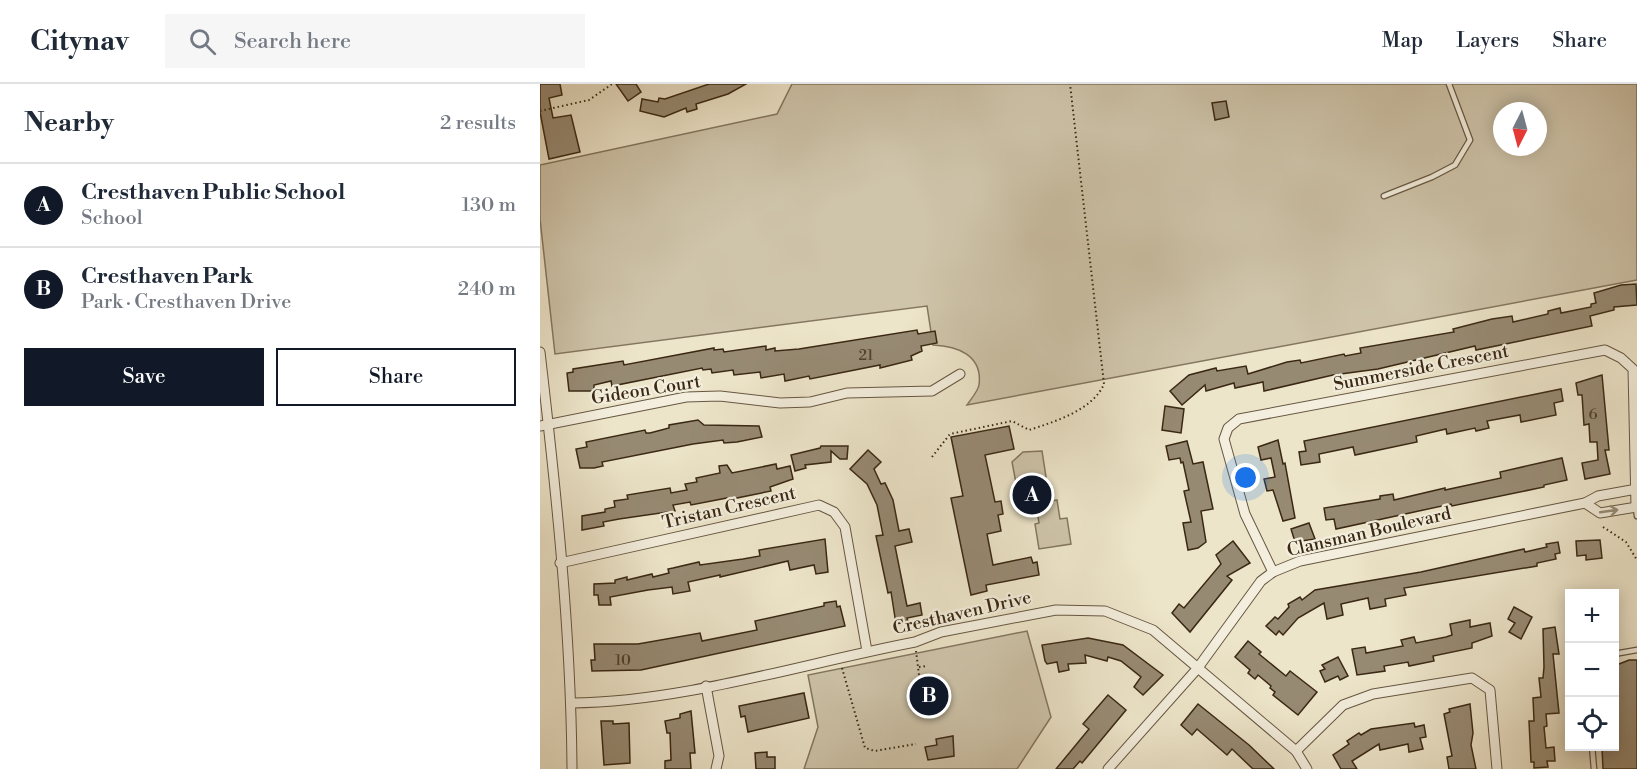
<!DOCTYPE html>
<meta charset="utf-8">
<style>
body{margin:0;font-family:"Libre Bodoni",serif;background:#f6f6f7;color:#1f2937}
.controls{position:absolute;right:18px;bottom:18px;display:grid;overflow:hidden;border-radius:0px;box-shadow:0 3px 15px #0003}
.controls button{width:54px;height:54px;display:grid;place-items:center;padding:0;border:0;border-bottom:2px solid #e0e1e3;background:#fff;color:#1f2937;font:30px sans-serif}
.compass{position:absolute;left:953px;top:18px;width:54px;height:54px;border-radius:50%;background:#fff;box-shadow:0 3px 15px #0003;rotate:186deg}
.you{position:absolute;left:706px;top:394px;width:21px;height:21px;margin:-15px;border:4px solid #fff;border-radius:50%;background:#1a73e8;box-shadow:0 0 0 9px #1a73e833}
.badge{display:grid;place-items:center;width:39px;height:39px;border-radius:50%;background:#111827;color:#fff;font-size:20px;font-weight:700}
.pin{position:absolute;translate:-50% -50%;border:3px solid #fff;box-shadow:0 2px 6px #0006}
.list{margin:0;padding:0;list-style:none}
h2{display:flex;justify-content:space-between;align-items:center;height:78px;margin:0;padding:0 24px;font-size:26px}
h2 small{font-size:20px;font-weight:400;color:#747a83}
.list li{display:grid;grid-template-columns:39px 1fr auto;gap:18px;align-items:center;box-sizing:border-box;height:84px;padding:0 24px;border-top:2px solid #e0e1e3}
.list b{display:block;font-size:22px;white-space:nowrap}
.list p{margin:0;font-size:20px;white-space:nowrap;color:#747a83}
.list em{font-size:20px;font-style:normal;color:#747a83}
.actions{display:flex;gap:12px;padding:18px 24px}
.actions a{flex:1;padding:14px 0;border:2px solid #111827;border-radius:0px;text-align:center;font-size:21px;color:#111827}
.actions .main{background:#111827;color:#fff}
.icon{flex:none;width:33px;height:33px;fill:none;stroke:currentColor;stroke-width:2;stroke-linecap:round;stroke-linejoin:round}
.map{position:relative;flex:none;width:1097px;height:685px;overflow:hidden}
header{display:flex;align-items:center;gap:36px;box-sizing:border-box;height:84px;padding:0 30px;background:#fff;border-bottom:2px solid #e0e1e3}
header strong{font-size:28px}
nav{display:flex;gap:33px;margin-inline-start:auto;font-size:21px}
.search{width:420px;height:54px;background:#f6f6f7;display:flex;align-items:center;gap:15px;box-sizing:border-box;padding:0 21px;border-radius:0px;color:#747a83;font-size:22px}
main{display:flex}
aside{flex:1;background:#fff}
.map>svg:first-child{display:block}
</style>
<header>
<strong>Citynav</strong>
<div class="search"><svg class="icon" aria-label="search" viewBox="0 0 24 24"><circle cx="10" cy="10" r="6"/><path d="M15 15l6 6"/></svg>Search here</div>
<nav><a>Map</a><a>Layers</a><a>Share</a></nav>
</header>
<main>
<aside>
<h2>Nearby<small>2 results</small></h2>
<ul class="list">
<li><span class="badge">A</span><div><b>Cresthaven Public School</b><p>School</p></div><em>130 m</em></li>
<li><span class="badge">B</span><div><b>Cresthaven Park</b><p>Park · Cresthaven Drive</p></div><em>240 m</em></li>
</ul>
<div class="actions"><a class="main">Save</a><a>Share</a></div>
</aside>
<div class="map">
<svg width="1097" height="685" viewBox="0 0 1097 685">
<rect width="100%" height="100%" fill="#ede5ca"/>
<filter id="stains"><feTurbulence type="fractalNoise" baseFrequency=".00333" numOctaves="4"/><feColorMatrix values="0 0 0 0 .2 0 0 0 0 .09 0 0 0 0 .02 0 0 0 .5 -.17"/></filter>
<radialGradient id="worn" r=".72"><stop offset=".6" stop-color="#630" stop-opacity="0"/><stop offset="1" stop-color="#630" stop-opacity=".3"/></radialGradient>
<g fill="#cfc5ab" stroke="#847660" stroke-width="1.5" fill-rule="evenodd">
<path d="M252 0H1097V196L427 321C431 315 438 307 439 301 443 271 417 262 393 261L387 222 15 270 0 135V81L237 30ZM962 27H998V63H962Z"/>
<path d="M502 367 506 393 476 399 472 378 483 368Z"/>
<path d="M517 416 520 435 527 434 531 460 499 465 495 440 499 439 496 420Z"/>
<path d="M487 547 511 633 477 685H264L278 643 268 591Z"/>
</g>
<g fill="#978a73" stroke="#3a2814" stroke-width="1.5">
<path d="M0 0H20L22 11 9 14 13 34 31 31 40 68 9 75 0 28Z"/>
<path d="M76 0H96L101 8 88 17Z"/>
<path d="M169 0H206L188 10 156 20 157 25 147 28 146 24 124 33 100 27 102 15 118 18 119 14 125 15Z"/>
<path d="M686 17 689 33 675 36 672 19Z"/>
<path d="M1096 200 1097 221 1074 223V226L1050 232 1052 242 936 266 935 262 838 285 793 291 724 307 723 298 695 304 694 299 666 307 665 301 642 321 630 307 649 291 676 284 677 287 706 282 708 290 747 278 760 276 761 279 804 270 805 272 821 269 820 264 914 248 913 245 952 235 972 232 973 238 1008 230V227L1020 224 1021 229 1051 223V220L1056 219 1054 209 1081 201Z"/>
<path d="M377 246 378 250 395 247 397 259 381 262 382 267 371 272 372 276 340 284V281L270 295 269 292 245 297 244 290 221 294 220 288 194 291 193 286 172 289 171 285 163 286 162 284 72 302 71 297 54 301V307H29L27 289 33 288V285L83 277 84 281 174 264V266L183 265 184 268 226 262V266L235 264V267L259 265Z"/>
<path d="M1062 291 1069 366H1065L1070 390 1045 395 1042 379 1058 376 1057 358H1050L1049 340 1044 341 1042 311H1038L1036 299Z"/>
<path d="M1021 305 1023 317 1014 319 1016 331 981 338 980 331 947 337 949 344 936 347 935 344 907 350 906 345 876 352 877 358 815 371 813 363 779 370 780 378 761 381 759 368 766 367 764 357Z"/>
<path d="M625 322 644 325 641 349 622 346Z"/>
<path d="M158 336 164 341 219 342 222 353 197 358 184 359 183 356 153 360 62 378 63 382 54 384H40L36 365 47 363 46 358 105 346 106 349H110L129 344V341Z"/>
<path d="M469 342 474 365 445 371 455 418 461 417 463 430 458 431 461 447 447 450 453 481 491 473 493 479 497 478 499 491 446 501 447 507 431 511 411 414 423 412 411 353Z"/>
<path d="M738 356 743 380 745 379 755 434 743 437 733 406 727 407 724 395 735 393 731 374 721 376 718 363Z"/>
<path d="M647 357 653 380 663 378 673 425 661 427 666 458 658 464 648 466 643 439 651 438 644 407 649 406 643 378 641 379 640 374 629 376 626 362Z"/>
<path d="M281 362H308L307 375H300L291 367V378L265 381 266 384 255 387 251 371 280 364Z"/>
<path d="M328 366 341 378 334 385 341 400 345 399 353 416 359 447 369 445 372 458 355 462 367 522 380 519 382 531 367 534 368 538 356 540 351 508 348 509 336 452 343 451 337 421 327 400 310 385Z"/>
<path d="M1022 374 1027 396 1004 401V403L912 422 911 420 796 445 794 435 786 436 784 424 840 415V412L853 410 854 416 905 404V406L961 394 960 388Z"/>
<path d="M236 380 237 385 250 382 253 395 230 403 231 407 187 416V414L151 421 150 418 133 421 135 427 79 435 63 438 64 442 42 446V432L65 428V425L75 423 74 417 88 415 87 411 130 404 131 409 147 406 145 400 157 398 156 394 180 389 179 382 187 381 192 389Z"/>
<path d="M769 439 775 455 755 458 751 445Z"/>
<path d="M285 455 288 488 276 490 274 481 250 486 248 477 180 493V491L148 498 150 507 133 510 132 503 108 506 70 513 71 521H59L58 511H54V500L75 499V496L87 493V496L112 490 113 493 129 489 128 485 133 484 159 478 160 481 203 475 220 472 219 466Z"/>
<path d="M1060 456 1062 474 1046 476V471L1037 472 1036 457Z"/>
<path d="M693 457 710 479 687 492 692 496 650 548 632 529 639 520 644 524 681 480 676 471Z"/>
<path d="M1018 458 1020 469 1015 470 1016 475 997 479V482L864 504 866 511 845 515 846 522 830 525 828 514 801 520 803 531 787 535 784 519 758 534 743 551 739 547 736 551 726 542 735 533 738 535 749 523 748 520 760 513 762 516 775 506 881 488 984 465 985 468 1007 463 1006 460Z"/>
<path d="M296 517 297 523 300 522 305 542 101 586 52 587 51 576H55L54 560H98L160 549 162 557 217 546 215 537 284 522V519Z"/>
<path d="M974 523 992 533 981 555 969 548 975 539 968 535Z"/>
<path d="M930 536V543L950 539 952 552 932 559V564L893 572 894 577 869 582 868 578 844 582 845 587 817 591 812 565 825 563 826 569 863 562 861 556 874 553 876 559 906 553 912 551 910 540Z"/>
<path d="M1015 543 1019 570H1013L1019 629 1006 630 1007 642 1004 643 1006 664 1014 663 1015 677H1007L1008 683 994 684V678H991L989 637H994L993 614 1001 613 999 594H1003L1004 583 1003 545Z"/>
<path d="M548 554 583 561 623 591 603 611 594 603 601 593 581 577 568 573 567 577 545 571 546 579 528 580 529 586 519 588 517 578 507 580 505 577 502 561Z"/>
<path d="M708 557 721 568 719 570 746 592 750 587 777 608 758 631 733 611 735 608 730 604 731 602 718 591 715 595 708 589 710 586 695 573Z"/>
<path d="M798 573 808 592 800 596 798 592 785 598 780 587 785 585 782 581Z"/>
<path d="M1089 576H1097V685H1063L1062 663H1074V582Z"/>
<path d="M264 609 269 634 208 648 205 632 201 633 199 622Z"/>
<path d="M568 611 586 626 542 679 540 677 533 685H516L549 645 543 640Z"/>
<path d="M658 620 709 661 734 685H713L692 665 687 671 657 645 652 651 641 641Z"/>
<path d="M930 620 933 649 931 661 936 685H909L907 673 912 672 904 630 910 628 909 625Z"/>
<path d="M151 627 155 669H150L151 685H125V677L131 676 130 649H127L125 637 140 634V630Z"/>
<path d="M61 637H73V640L89 639 90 679 64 681Z"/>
<path d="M874 639 875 643 884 641 886 653 880 654 883 665 869 668 868 660 840 666 839 660 812 677 817 685H801L793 671 809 660 807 657 819 649 821 651 831 645Z"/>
<path d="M413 652 414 672 388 676 385 663 397 661 396 655Z"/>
<path d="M227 668V673H235V685H216L215 669Z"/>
</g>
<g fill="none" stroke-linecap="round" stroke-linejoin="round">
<defs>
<g id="lane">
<path d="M844 112 892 93 915 81 930 56 909 0"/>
<path d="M1096 423 1097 432"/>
<path d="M1074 570 1097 566"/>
<path d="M1052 662 1054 685"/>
</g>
<g id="street">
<path d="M0 268C16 406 31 546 32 685"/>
<path d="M0 342 146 313 180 312 240 319 270 318 307 309 392 307 420 290"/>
<path d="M1045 419 1060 429 1097 423"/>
<path d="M20 479 279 421 294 428 305 443 327 567"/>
<path d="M733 488 705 430 684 355 688 344 699 335 1065 266 1081 274 1093 285 1096 423"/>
<path d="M166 602 179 672 176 685"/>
<path d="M32 619C143 618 265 579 375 558L401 548 516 526 565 527 613 546 756 667 767 685"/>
<path d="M756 667 803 621 833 610 932 594 950 606 957 685"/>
<path d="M568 685 657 585 721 497 733 488 760 477 1045 419 1058 412 1097 405"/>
</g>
</defs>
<use href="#lane" stroke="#675742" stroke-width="7"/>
<use href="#street" stroke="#675742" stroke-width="11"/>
<g stroke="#3a2814" stroke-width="2" stroke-dasharray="1.5 3" stroke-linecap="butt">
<path d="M0 27 49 16 72 0"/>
<path d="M392 373 410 350 472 337 489 346C514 338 553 326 564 300L530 0"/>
<path d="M1063 443 1086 458 1097 476"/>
<path d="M376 567 379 591"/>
<path d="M379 583 388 582"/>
<path d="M302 584 325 664 335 667 376 660"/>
</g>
<use href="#lane" stroke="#f3eedd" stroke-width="4.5"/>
<use href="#street" stroke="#f3eedd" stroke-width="9"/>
</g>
<defs><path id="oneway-shaft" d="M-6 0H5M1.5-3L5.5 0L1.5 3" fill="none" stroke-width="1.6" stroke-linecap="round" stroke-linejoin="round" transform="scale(1.5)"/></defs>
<use stroke="#968b78" href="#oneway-shaft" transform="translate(1069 427) rotate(-8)"/>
<g text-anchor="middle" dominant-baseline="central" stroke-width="4.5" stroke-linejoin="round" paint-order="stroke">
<g font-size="15" fill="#51402c">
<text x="326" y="271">21</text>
<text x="1053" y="330">6</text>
<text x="83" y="576">10</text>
</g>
<g font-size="18" fill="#3a2814" stroke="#f3eedd">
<text transform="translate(881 284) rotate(-11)">Summerside Crescent</text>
<text transform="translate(106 306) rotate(-9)">Gideon Court</text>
<text transform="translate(189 424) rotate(-13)">Tristan Crescent</text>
<text transform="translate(829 448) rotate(-13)">Clansman Boulevard</text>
<text transform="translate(422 529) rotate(-13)">Cresthaven Drive</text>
</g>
</g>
<rect width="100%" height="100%" filter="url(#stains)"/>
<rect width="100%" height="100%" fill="url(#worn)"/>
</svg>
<div class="controls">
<button>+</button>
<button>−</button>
<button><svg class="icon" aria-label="locate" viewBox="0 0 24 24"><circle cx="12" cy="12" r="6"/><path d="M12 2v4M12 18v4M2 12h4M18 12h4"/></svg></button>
</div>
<svg class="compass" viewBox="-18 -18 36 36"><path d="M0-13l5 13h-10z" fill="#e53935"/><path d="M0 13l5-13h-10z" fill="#747a83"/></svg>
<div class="you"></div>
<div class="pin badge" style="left:492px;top:411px">A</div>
<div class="pin badge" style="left:389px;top:612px">B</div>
</div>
</main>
